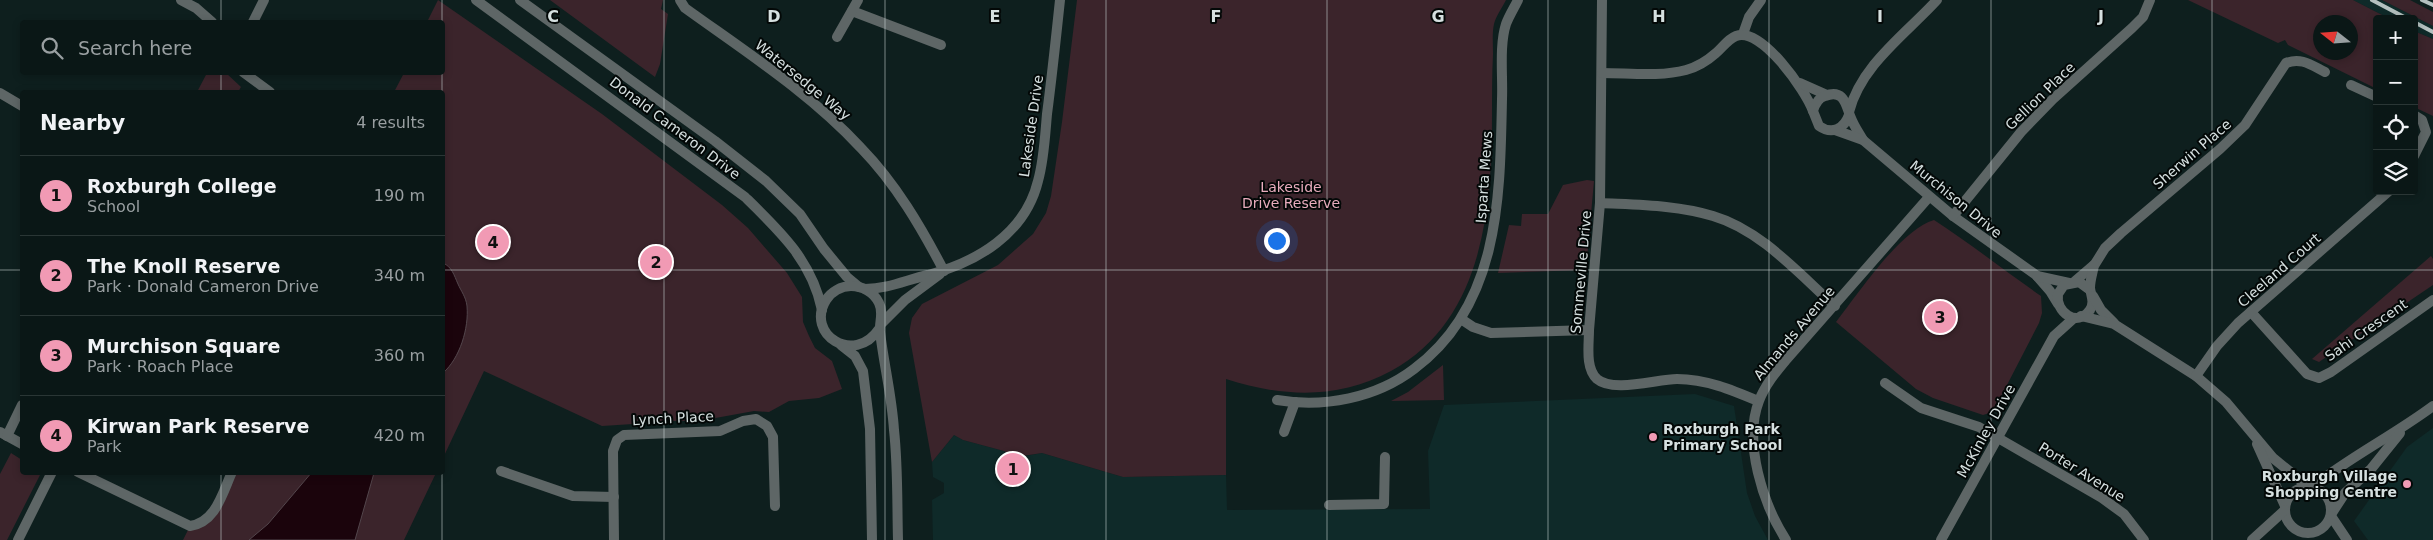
<!DOCTYPE html>
<meta charset="utf-8">
<style>
body{margin:0;font-family:"DejaVu Sans",sans-serif;background:#182423;color:#f1f3f6}
.controls{position:absolute;right:15px;top:15px;display:grid;overflow:hidden;border-radius:5px;box-shadow:0 2px 8px #0003}
.controls button{width:45px;height:45px;display:grid;place-items:center;padding:0;border:0;border-bottom:1px solid #2a3635;background:#0a1716;color:#f1f3f6;font:25px sans-serif}
.compass{position:absolute;left:2313px;top:15px;width:45px;height:45px;border-radius:50%;background:#0a1716;box-shadow:0 2px 8px #0003;rotate:287deg}
.you{position:absolute;left:1276px;top:240px;width:18px;height:18px;margin:-12px;border:4px solid #fff;border-radius:50%;background:#1a73e8;box-shadow:0 0 0 8px #1a73e833}
.badge{display:grid;place-items:center;width:32px;height:32px;border-radius:50%;background:#f19ab4;color:#111;font-size:16px;font-weight:700}
.pin{position:absolute;translate:-50% -50%;border:2px solid #fff;box-shadow:0 1px 5px #0006}
.list{margin:0;padding:0;list-style:none}
h2{display:flex;justify-content:space-between;align-items:center;height:65px;margin:0;padding:0 20px;font-size:21px}
h2 small{font-size:16px;font-weight:400;color:#999fa1}
.list li{display:grid;grid-template-columns:32px 1fr auto;gap:15px;align-items:center;box-sizing:border-box;height:80px;padding:0 20px;border-top:1px solid #2a3635}
.list b{display:block;font-size:19px;white-space:nowrap}
.list p{margin:0;font-size:16px;white-space:nowrap;color:#999fa1}
.list em{font-size:16px;font-style:normal;color:#999fa1}
.icon{flex:none;width:28px;height:28px;fill:none;stroke:currentColor;stroke-width:2;stroke-linecap:round;stroke-linejoin:round}
.map{position:relative;flex:none;width:2433px;height:540px;overflow:hidden}
.search{position:absolute;background:#0a1716;box-shadow:0 2px 8px #0003;left:20px;top:20px;width:425px;height:55px;display:flex;align-items:center;gap:12px;box-sizing:border-box;padding:0 18px;border-radius:5px;color:#999fa1;font-size:19px}
.panel{position:absolute;background:#0a1716;box-shadow:0 2px 8px #0003;left:20px;top:90px;width:425px;height:385px;border-radius:5px}
.map>svg:first-child{display:block}
</style>
<div class="map">
<svg width="2433" height="540" viewBox="0 0 2433 540">
<rect width="100%" height="100%" fill="#0e1f1e"/>
<g fill="#0f2a29">
<path d="M2353 0H2382L2433 26V39L2414 31V19H2390Z"/>
<path d="M1695 394 1734 406 1747 493 1755 516 1768 540H933L932 500 944 493V483L933 477 932 462 954 435 963 440 1004 451 1014 458 1042 453 1123 477 1226 475 1227 510 1430 509 1428 451 1444 405Z"/>
<path d="M2433 428V540H2368L2354 521 2407 447Z"/>
</g>
<g fill="#3b242b" fill-rule="evenodd">
<path d="M438 0 602 114 722 205 748 228 787 273 802 297 803 322 809 336 815 348 832 361 842 389 819 398 789 401 769 412 754 411 699 421H637L633 424 602 426 484 371 443 458 442 92H394L404 73 442 72V22H427Z"/>
<path d="M550 0H663L661 9 668 14 660 64 655 77Z"/>
<path d="M1077 0H1506C1502 8 1496 16 1494 24 1492 33 1493 44 1493 54 1492 74 1492 94 1492 115 1492 209 1483 321 1391 371 1338 400 1281 397 1226 379V475L1123 477 1042 453 1009 458 1008 453 1004 451 963 440 954 435 932 462 909 333 912 318 922 304 998 265 1033 234 1046 213 1051 196 1062 122Z"/>
<path d="M2188 0H2353L2390 19H2377V89L2288 45 2285 40 2278 43ZM2320 22H2350V52H2320Z"/>
<path d="M2382 0H2410L2433 12V26Z"/>
<path d="M2414 31 2433 39V116L2414 107Z"/>
<path d="M207 73H226L241 87 238 92H197Z"/>
<path d="M1587 180 1594 181 1586 270 1498 273 1509 225 1521 226 1522 214H1548L1563 185Z"/>
<path d="M1934 220C1971 244 2005 271 2041 296L2042 313 2039 323 1993 412 1983 415 1933 398 1916 389 1836 322C1858 294 1900 230 1934 220Z"/>
<path d="M2431 256 2433 259V285L2319 362 2312 359Z"/>
<path d="M1443 365 1444 400 1391 401 1408 392Z"/>
<path d="M11 453 22 460V472L39 473 40 475 7 540H0V474Z"/>
<path d="M232 473H436L404 540H183L190 526 201 524Z"/>
</g>
<g fill="#1b040c" stroke="#53464c">
<path d="M443 263C452 267 454 275 458 284 461 291 466 297 467 306 469 328 460 358 443 373Z"/>
<path d="M312 472 374 473 355 540H249L268 524Z"/>
</g>
<g fill="none" stroke-linecap="round" stroke-linejoin="round">
<g stroke="#5e6666" stroke-width="10">
<path d="M181 0 196 8 212 22"/>
<path d="M680 0 685 8C746 52 810 93 861 148 896 184 921 227 944 271"/>
<path d="M1602 0 1600 203 1589 330C1589 345 1585 368 1597 379 1613 393 1657 379 1677 379 1706 379 1732 390 1758 401"/>
<path d="M852 11 941 45"/>
<path d="M253 22 264 0"/>
<path d="M1743 34 1749 17 1761 0"/>
<path d="M837 37 858 0"/>
<path d="M243 72 270 92"/>
<path d="M1602 73C1629 73 1660 77 1686 70 1697 67 1707 61 1716 53 1722 48 1728 39 1736 36 1761 26 1806 91 1813 111"/>
<path d="M1800 83 1827 95"/>
<path d="M2351 85 2377 97"/>
<path d="M0 93 22 106"/>
<path d="M1849 112C1861 65 1906 34 1937 0"/>
<path d="M1849 115C1844 129 1832 135 1819 126L1813 111C1815 104 1818 98 1825 96 1845 88 1846 107 1851 118 1854 126 1859 133 1863 140"/>
<path d="M2414 115 2422 120 2426 132 2414 156"/>
<path d="M1835 130 1863 140 1953 216 2036 275 2050 291 2058 304"/>
<path d="M1600 203C1638 205 1677 205 1713 216 1761 230 1799 274 1835 306"/>
<path d="M1953 216 2021 132 2053 99 2132 28 2143 17 2150 0"/>
<path d="M2037 276 2069 283"/>
<path d="M2074 282 2095 264 2105 248 2121 233 2220 149 2245 125 2286 63C2301 57 2311 65 2325 72"/>
<path d="M865 289C888 289 906 280 928 275 977 262 1025 234 1038 181 1044 160 1045 136 1047 114 1052 76 1056 38 1060 0"/>
<path d="M2090 290 2079 282 2064 285 2058 294C2055 312 2077 328 2090 310 2095 302 2091 296 2090 288 2090 280 2093 272 2094 265"/>
<path d="M2093 296 2101 310 2114 323"/>
<path d="M2251 312 2307 374 2319 378 2331 372 2433 300"/>
<path d="M2081 316 2114 324 2196 376 2226 402 2273 458 2309 487"/>
<path d="M1461 319 1473 327 1491 333 1589 330"/>
<path d="M882 323 905 300 940 274"/>
<path d="M2196 376 2217 346 2238 323 2389 191"/>
<path d="M1885 383 1921 408 1979 427 2102 498 2124 514 2144 540"/>
<path d="M1277 400C1324 408 1376 398 1414 369 1500 305 1500 197 1502 99 1503 76 1499 46 1506 24 1509 16 1514 8 1518 0"/>
<path d="M0 432 22 444"/>
<path d="M1284 432 1295 402"/>
<path d="M7 436 22 405"/>
<path d="M2257 444 2285 506"/>
<path d="M501 471 573 496 614 497"/>
<path d="M78 472 190 526C216 522 222 494 232 472"/>
<path d="M2312 487C2350 457 2394 435 2433 406"/>
<path d="M1329 505 1384 504 1385 457"/>
<path d="M2332 513 2345 493 2371 469 2400 433"/>
<path d="M18 540 52 472"/>
<path d="M614 540 613 451 617 440 624 435 720 431 743 421 756 419 767 426 773 437 775 506"/>
<path d="M1786 540C1763 504 1743 442 1759 401 1765 385 1776 372 1786 360L1929 197"/>
<path d="M1941 540 2054 336 2074 318"/>
</g>
<g stroke="#5e6666" stroke-width="10">
<path d="M476 0 745 197C780 231 812 261 822 310"/>
<path d="M520 0 715 141 766 181 800 214 824 249 847 277 859 287"/>
<path d="M879 329C854 366 805 334 826 300 831 292 841 286 851 286 862 286 874 292 879 303 884 313 879 322 880 332 884 365 892 397 894 430 898 466 897 503 898 540"/>
<path d="M841 345 855 356 863 371 870 429 872 540"/>
<circle cx="2308" cy="510" r="23"/>
<path d="M2331 516 2347 540"/>
<path d="M2252 540 2285 510"/>
</g>
<g stroke="#b4c0bf" stroke-width="4">
<path d="M2372 0 2408 19"/>
<path d="M2422 0 2433 5"/>
<path d="M2414 22 2433 32"/>
</g>
</g>
<path fill="none" stroke="#d6e0e0" stroke-width="1" stroke-opacity="0.55" d="M221 0V22M442 0V22M664 0V540M885 0V540M1106 0V540M1327 0V540M1548 0V540M1769 0V540M1991 0V540M2212 0V540M221 72V92M442 72V92M0 270H22M442 270H2433M221 472V540M442 472V540"/>
<g fill="#f19ab4" stroke="#030807" stroke-width="2">
<circle cx="1653" cy="437" r="5"/>
<circle cx="2407" cy="484" r="5"/>
</g>
<g text-anchor="middle" dominant-baseline="central" stroke-width="4" stroke-linejoin="round" paint-order="stroke">
<g font-size="14" fill="#d6e0e0" stroke="#030807">
<text transform="translate(803 80) rotate(39)">Watersedge Way</text>
<text transform="translate(2040 96) rotate(-44)">Gellion Place</text>
<text transform="translate(1031 126) rotate(-82)">Lakeside Drive</text>
<text transform="translate(675 128) rotate(37)">Donald Cameron Drive</text>
<text transform="translate(2192 154) rotate(-41)">Sherwin Place</text>
<text transform="translate(1484 177) rotate(-86)">Isparta Mews</text>
<text transform="translate(1956 199) rotate(39)">Murchison Drive</text>
<text transform="translate(2279 270) rotate(-41)">Cleeland Court</text>
<text transform="translate(1581 272) rotate(-85)">Sommeville Drive</text>
<text transform="translate(2366 330) rotate(-35)">Sahi Crescent</text>
<text transform="translate(1794 333) rotate(-50)">Almands Avenue</text>
<text transform="translate(673 418) rotate(-3)">Lynch Place</text>
<text transform="translate(1986 431) rotate(-61)">McKinley Drive</text>
<text transform="translate(2082 472) rotate(32)">Porter Avenue</text>
</g>
<g font-size="14" fill="#e8acbd" stroke="#030807">
<text x="1291" y="187">Lakeside<tspan x="1291" dy="16">Drive Reserve</tspan></text>
</g>
<g font-size="14" font-weight="bold" fill="#d6e0e0" stroke="#030807" text-anchor="start">
<text x="1663" y="429">Roxburgh Park<tspan x="1663" dy="16">Primary School</tspan></text>
<text x="2397" y="476" text-anchor="end">Roxburgh Village<tspan x="2397" dy="16">Shopping Centre</tspan></text>
</g>
</g>
<g font-size="16" text-anchor="middle" font-weight="bold" fill="#d6e0e0" stroke="#030807" stroke-width="4" stroke-linejoin="round" paint-order="stroke">
<text x="553" y="22">C</text>
<text x="774" y="22">D</text>
<text x="995" y="22">E</text>
<text x="1216" y="22">F</text>
<text x="1438" y="22">G</text>
<text x="1659" y="22">H</text>
<text x="1880" y="22">I</text>
<text x="2101" y="22">J</text>
</g>
</svg>
<div class="controls">
<button>+</button>
<button>−</button>
<button><svg class="icon" aria-label="locate" viewBox="0 0 24 24"><circle cx="12" cy="12" r="6"/><path d="M12 2v4M12 18v4M2 12h4M18 12h4"/></svg></button>
<button><svg class="icon" aria-label="layers" viewBox="0 0 24 24"><path d="M12 4l9 5-9 5-9-5zM3 14l9 5 9-5"/></svg></button>
</div>
<svg class="compass" viewBox="-18 -18 36 36"><path d="M0-13l5 13h-10z" fill="#e53935"/><path d="M0 13l5-13h-10z" fill="#999fa1"/></svg>
<div class="you"></div>
<div class="pin badge" style="left:1013px;top:469px">1</div>
<div class="pin badge" style="left:656px;top:262px">2</div>
<div class="pin badge" style="left:1940px;top:317px">3</div>
<div class="pin badge" style="left:493px;top:242px">4</div>
<div class="search"><svg class="icon" aria-label="search" viewBox="0 0 24 24"><circle cx="10" cy="10" r="6"/><path d="M15 15l6 6"/></svg>Search here</div>
<section class="panel">
<h2>Nearby<small>4 results</small></h2>
<ul class="list">
<li><span class="badge">1</span><div><b>Roxburgh College</b><p>School</p></div><em>190 m</em></li>
<li><span class="badge">2</span><div><b>The Knoll Reserve</b><p>Park · Donald Cameron Drive</p></div><em>340 m</em></li>
<li><span class="badge">3</span><div><b>Murchison Square</b><p>Park · Roach Place</p></div><em>360 m</em></li>
<li><span class="badge">4</span><div><b>Kirwan Park Reserve</b><p>Park</p></div><em>420 m</em></li>
</ul>
</section>
</div>
